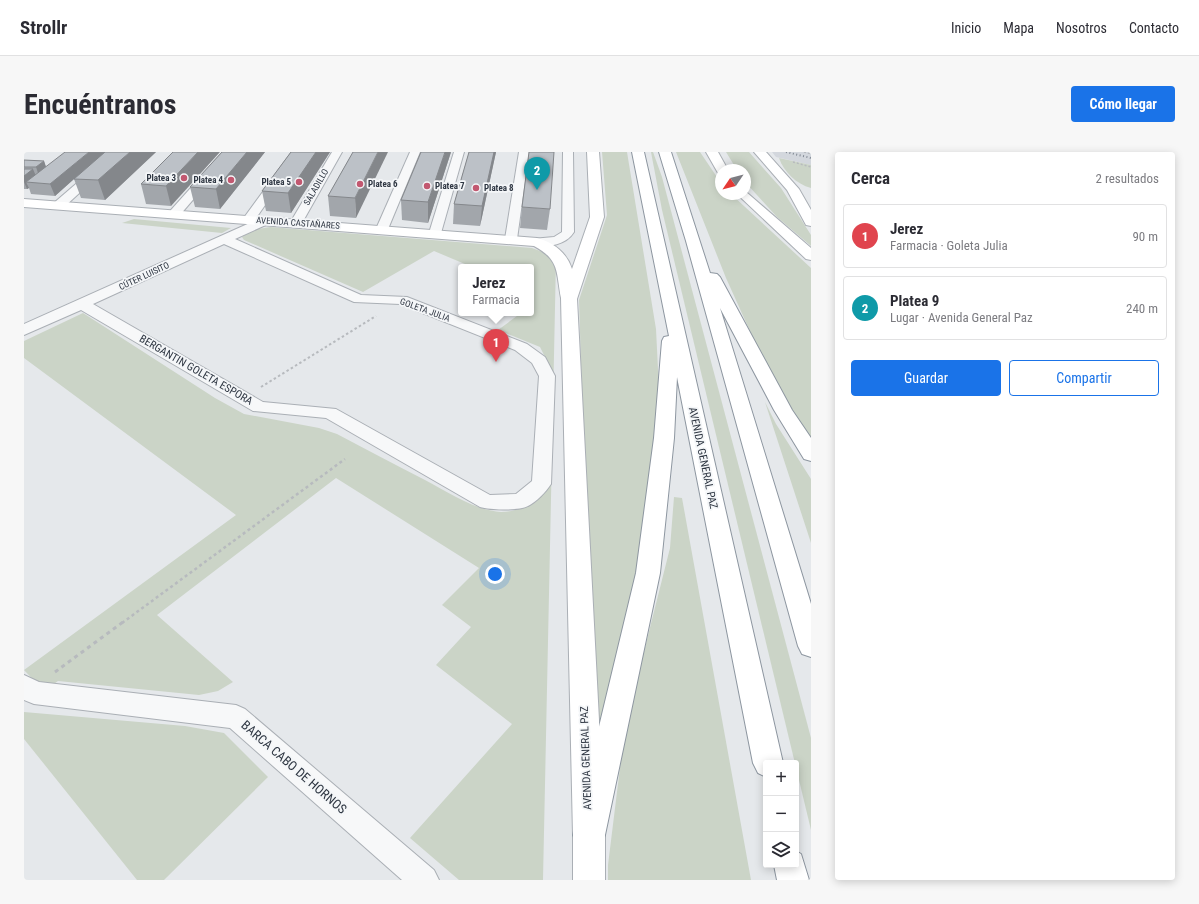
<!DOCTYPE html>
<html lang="es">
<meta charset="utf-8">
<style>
body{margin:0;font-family:"Roboto Condensed",sans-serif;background:#f7f7f7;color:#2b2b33}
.controls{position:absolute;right:12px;bottom:12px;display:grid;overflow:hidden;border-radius:4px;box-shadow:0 2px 10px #0003}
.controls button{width:36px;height:36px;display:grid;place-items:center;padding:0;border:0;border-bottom:1px solid #e1e1e2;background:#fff;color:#2b2b33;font:20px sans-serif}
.compass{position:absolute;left:691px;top:12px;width:36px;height:36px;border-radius:50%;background:#fff;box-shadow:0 2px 10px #0003;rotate:235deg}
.you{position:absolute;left:471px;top:422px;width:14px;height:14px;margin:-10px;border:3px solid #fff;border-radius:50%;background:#1a73e8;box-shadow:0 0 0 6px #1a73e833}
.badge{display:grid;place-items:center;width:26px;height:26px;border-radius:50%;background:#1a73e8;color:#fff;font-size:13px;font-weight:700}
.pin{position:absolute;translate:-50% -33px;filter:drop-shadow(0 1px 2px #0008)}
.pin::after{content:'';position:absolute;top:21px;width:14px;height:12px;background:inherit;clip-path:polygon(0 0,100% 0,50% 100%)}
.popup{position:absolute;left:434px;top:112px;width:76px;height:52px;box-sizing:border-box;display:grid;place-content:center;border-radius:4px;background:#fff;filter:drop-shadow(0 1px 3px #0005);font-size:13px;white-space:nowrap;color:#7c7c81}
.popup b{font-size:15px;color:#2b2b33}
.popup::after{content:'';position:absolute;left:50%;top:100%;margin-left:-8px;border:8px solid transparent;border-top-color:#fff}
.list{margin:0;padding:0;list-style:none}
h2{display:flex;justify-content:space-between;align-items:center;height:52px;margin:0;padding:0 16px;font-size:17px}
h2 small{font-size:13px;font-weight:400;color:#7c7c81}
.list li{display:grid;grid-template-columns:26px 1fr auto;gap:12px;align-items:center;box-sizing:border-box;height:64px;margin:0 8px 8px;padding:0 8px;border:1px solid #e1e1e2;border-radius:4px}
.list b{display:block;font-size:15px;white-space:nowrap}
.list p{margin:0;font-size:13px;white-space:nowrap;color:#7c7c81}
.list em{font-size:13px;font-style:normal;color:#7c7c81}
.actions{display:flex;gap:8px;padding:12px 16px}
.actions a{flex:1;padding:9px 0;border:1px solid #1a73e8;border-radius:4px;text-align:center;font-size:14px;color:#1a73e8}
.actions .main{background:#1a73e8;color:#fff}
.icon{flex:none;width:22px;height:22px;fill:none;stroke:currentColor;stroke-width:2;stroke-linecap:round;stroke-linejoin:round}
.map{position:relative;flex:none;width:787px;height:728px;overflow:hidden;border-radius:4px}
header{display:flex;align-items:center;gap:24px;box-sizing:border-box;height:56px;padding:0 20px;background:#fff;border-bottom:1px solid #e1e1e2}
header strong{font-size:19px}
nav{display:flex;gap:22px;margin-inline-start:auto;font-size:14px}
.intro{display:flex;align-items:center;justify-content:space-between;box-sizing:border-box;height:96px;padding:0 24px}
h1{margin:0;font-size:28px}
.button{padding:10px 18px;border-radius:4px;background:#1a73e8;color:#fff;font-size:14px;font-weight:700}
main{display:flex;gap:24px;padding:0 24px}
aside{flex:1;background:#fff;border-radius:4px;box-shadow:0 2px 10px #0003}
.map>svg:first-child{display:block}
</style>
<header>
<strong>Strollr</strong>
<nav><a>Inicio</a><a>Mapa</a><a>Nosotros</a><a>Contacto</a></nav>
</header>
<div class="intro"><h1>Encuéntranos</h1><a class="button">Cómo llegar</a></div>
<main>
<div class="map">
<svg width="787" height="728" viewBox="0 0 787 728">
<rect width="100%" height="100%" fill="#e5e8eb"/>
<path fill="#d3d7dd" d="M748 0H787V13L752 5Z"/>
<g fill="#cbd4c7">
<path d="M578 0H603L632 177 636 257 606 464 569 596 555 148 583 63Z"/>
<path d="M627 0H629L638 25 787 586V678L638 58Z"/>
<path d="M652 0H676L697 31V42H707L787 116V290L744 219 702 126Z"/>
<path d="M702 0H725L757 36 787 83V94L753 65 722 31 721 18H713Z"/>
<path d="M755 6 787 13V36C772 32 760 20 755 6Z"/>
<path d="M110 67 207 76 198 81 98 71Z"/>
<path d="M246 75 508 96 527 103 532 108 519 728H435L386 686 488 572 412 513 447 475 418 453 455 416 312 326 133 463 209 530 194 539 175 543 34 529 20 539 0 518 212 363 0 206V189L59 161 191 246 220 262 295 276 313 282C342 297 371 313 401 328 424 340 450 358 477 360 494 360 506 352 517 340L521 205 516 195 474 178 497 161H507V115H448L410 99 339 140 220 88 218 85 229 78Z"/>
<path d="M741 250 752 272 787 327V391Z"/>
<path d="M650 345 658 346 727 728H584V713L601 575 646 396Z"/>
<path d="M0 560 161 574 200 581 244 625 140 728H113L0 587Z"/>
</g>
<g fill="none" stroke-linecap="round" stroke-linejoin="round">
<defs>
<g id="street">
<path d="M89 0H100L39 56H31L29 53 31 50Z"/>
<path d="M199 0H210L155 64H147L145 61 147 58Z"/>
<path d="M268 0H278L230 69 240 65 246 69 244 72 211 87 337 143 383 145 503 192 521 205 531 224 527 332C522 340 512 350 504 354 495 359 466 358 456 355L302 266 229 259 57 158 0 183V172L228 70H221L219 67ZM200 92 330 150 376 152 491 198 508 211 515 224 508 329 492 342 466 343 312 257 239 250 69 152Z"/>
<path d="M308 0H318L278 71 276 74H268L266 71Z"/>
<path d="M386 0H396L364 77 362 80H354L352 77Z"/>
<path d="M430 0H440L417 81 415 84H407L405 81Z"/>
<path d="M495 0H505L493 87 487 91 481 87Z"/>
<path d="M539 0H549L550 80C542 93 524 96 508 93L507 90 508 87 530 85 538 80Z"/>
<path d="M0 523 15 530 212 553 221 557 410 718 415 728H378L206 576 10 552 0 548Z"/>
</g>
<g id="secondary">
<path d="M563 0H575L580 65 553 147 581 683V728H549V683L537 146C532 120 536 108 510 94L0 55V47L513 86C529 90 543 101 548 117L566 65Z"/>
<path d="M682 0H694L704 18H697V21H694Z"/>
<path d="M730 0H742L775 37 787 58V74L782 73 763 38Z"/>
<path d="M721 39 787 96V108L782 107 713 42H721Z"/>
</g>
<g id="highway">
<path d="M608 0H620L759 611H742V625L734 621 729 611 653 225 650 286 636 421 581 683 576 694 565 699 554 694 549 683 612 421 630 286 638 189 640 185 645 184Z"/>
<path d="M635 0H647L686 121 693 122 696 125 768 258 787 286V309L780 307 750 258 696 156 787 452V505L778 502 774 494 662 89Z"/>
<path d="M772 699 777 702 785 728H753L750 713H772Z"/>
</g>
</defs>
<use href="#street" stroke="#aaafb5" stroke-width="2"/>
<use href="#secondary" stroke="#aaafb5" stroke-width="2"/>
<use href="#highway" stroke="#8d96a0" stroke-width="2"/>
<g stroke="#b7babe" stroke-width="1.5" stroke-dasharray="2 2" stroke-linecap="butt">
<path d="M780 0 787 2"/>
<path d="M769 10 787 15"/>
</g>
<path stroke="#b7babe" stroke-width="2" stroke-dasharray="2.5 2.5" stroke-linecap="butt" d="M237 235 352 164"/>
<path stroke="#b7babe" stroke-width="2.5" stroke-dasharray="3 3" stroke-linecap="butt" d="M98 471 321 307"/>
<path stroke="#b7babe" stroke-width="3" stroke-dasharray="4 4" stroke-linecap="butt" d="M31 520 99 470"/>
<use href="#street" fill="#f7f8f9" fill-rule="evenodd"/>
<use href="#secondary" fill="#fff" fill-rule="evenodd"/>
<use href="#highway" fill="#fff" fill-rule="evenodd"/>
<path stroke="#808893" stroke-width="2" stroke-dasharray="1 2.5" stroke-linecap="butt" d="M762 0 787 6"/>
</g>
<g fill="#a2a6ab">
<path d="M132 0 81 48 57 46 50 27 31 44 7 42 5 36 3 37H0V8L20 9 22 15Z"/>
<path d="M149 0 147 54 122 52 117 32Z"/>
<path d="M198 0H241L196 57 171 55 166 35Z"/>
<path d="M267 0H306L267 61 242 59 238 39Z"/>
<path d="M329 0 332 66 306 64 304 44Z"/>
<path d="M427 0 404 71 378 68 377 48Z"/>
<path d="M445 0H472L456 74 429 72 430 52Z"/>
<path d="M498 55 526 57 523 78 496 76Z"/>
</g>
<g fill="#84878b">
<path d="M65 0H82L50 27 31 44 26 32Z"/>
<path d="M106 0H132L81 48 74 28Z"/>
<path d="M174 0H196L147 54 142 34Z"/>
<path d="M223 0H241L196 57 192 37Z"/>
<path d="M292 0H306L267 61 264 41Z"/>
<path d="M354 0H364L332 66 331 46Z"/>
<path d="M421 0H427L404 71V50Z"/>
<path d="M470 0H472L456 74 458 54Z"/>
<path d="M20 9 24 21 16 27 12 15Z"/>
<path d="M9 17 14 29 2 30 5 36 3 37 0 30V19Z"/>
</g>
<g fill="#bcc1c7" stroke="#84878b">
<path d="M41 0H65L26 32 2 30Z"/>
<path d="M81 0H106L74 28 50 27Z"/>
<path d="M149 0H174L142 34 117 32Z"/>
<path d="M198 0H223L192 37 166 35Z"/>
<path d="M267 0H292L264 41 238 39Z"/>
<path d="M329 0H354L331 46 304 44Z"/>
<path d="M397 0H421L404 50 377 48Z"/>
<path d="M445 0H470L458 54 430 52Z"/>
<path d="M505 0H530L526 57 498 55Z"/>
<path d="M0 8 20 9 12 15H0Z"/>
<path d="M0 17H9L0 24Z"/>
</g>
<g fill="#c25870" stroke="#f4f6f8" stroke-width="1.5">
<circle cx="160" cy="26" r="4"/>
<circle cx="207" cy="28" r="4"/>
<circle cx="275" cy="30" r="4"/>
<circle cx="336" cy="32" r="4"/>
<circle cx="403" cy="34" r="4"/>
<circle cx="452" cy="36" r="4"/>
</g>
<g text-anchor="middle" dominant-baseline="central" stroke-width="3.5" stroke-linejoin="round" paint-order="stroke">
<g font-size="9" font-weight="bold" fill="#2e3642" stroke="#f4f6f8" text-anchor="end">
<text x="152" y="26">Platea 3</text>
<text x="199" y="28">Platea 4</text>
<text x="267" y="30">Platea 5</text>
<text x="344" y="32" text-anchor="start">Platea 6</text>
<text x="411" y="34" text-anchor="start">Platea 7</text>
<text x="460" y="36" text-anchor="start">Platea 8</text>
</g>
<g font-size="9" fill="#2e3642" stroke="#f4f6f8">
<text transform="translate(292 35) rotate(-60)">SALADILLO</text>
<text transform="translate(274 71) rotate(4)">AVENIDA CASTAÑARES</text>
<text transform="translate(120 124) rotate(-25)">CÚTER LUISITO</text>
<text transform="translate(401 158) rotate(20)">GOLETA JULIA</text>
</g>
<g font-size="11" fill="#2e3642" stroke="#f4f6f8">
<text transform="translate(172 218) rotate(30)">BERGANTIN GOLETA ESPORA</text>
<text transform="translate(679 306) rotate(78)">AVENIDA GENERAL PAZ</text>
<text transform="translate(562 606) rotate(-92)">AVENIDA GENERAL PAZ</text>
</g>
<g font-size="13" fill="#2e3642" stroke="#f4f6f8">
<text transform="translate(270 615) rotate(41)">BARCA CABO DE HORNOS</text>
</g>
</g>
</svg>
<div class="controls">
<button>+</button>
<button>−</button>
<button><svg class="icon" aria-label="layers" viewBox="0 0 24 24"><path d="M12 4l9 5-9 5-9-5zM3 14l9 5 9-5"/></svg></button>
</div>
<svg class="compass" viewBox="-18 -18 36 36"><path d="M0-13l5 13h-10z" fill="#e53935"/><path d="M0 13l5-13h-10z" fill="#7c7c81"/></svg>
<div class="you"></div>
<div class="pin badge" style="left:472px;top:210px;background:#e0444e">1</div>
<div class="popup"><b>Jerez</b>Farmacia</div>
<div class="pin badge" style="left:513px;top:38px;background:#0f9aa8">2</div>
</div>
<aside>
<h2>Cerca<small>2 resultados</small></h2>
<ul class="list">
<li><span class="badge" style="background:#e0444e">1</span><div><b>Jerez</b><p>Farmacia · Goleta Julia</p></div><em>90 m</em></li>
<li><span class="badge" style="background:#0f9aa8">2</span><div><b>Platea 9</b><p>Lugar · Avenida General Paz</p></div><em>240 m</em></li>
</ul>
<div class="actions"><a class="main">Guardar</a><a>Compartir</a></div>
</aside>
</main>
